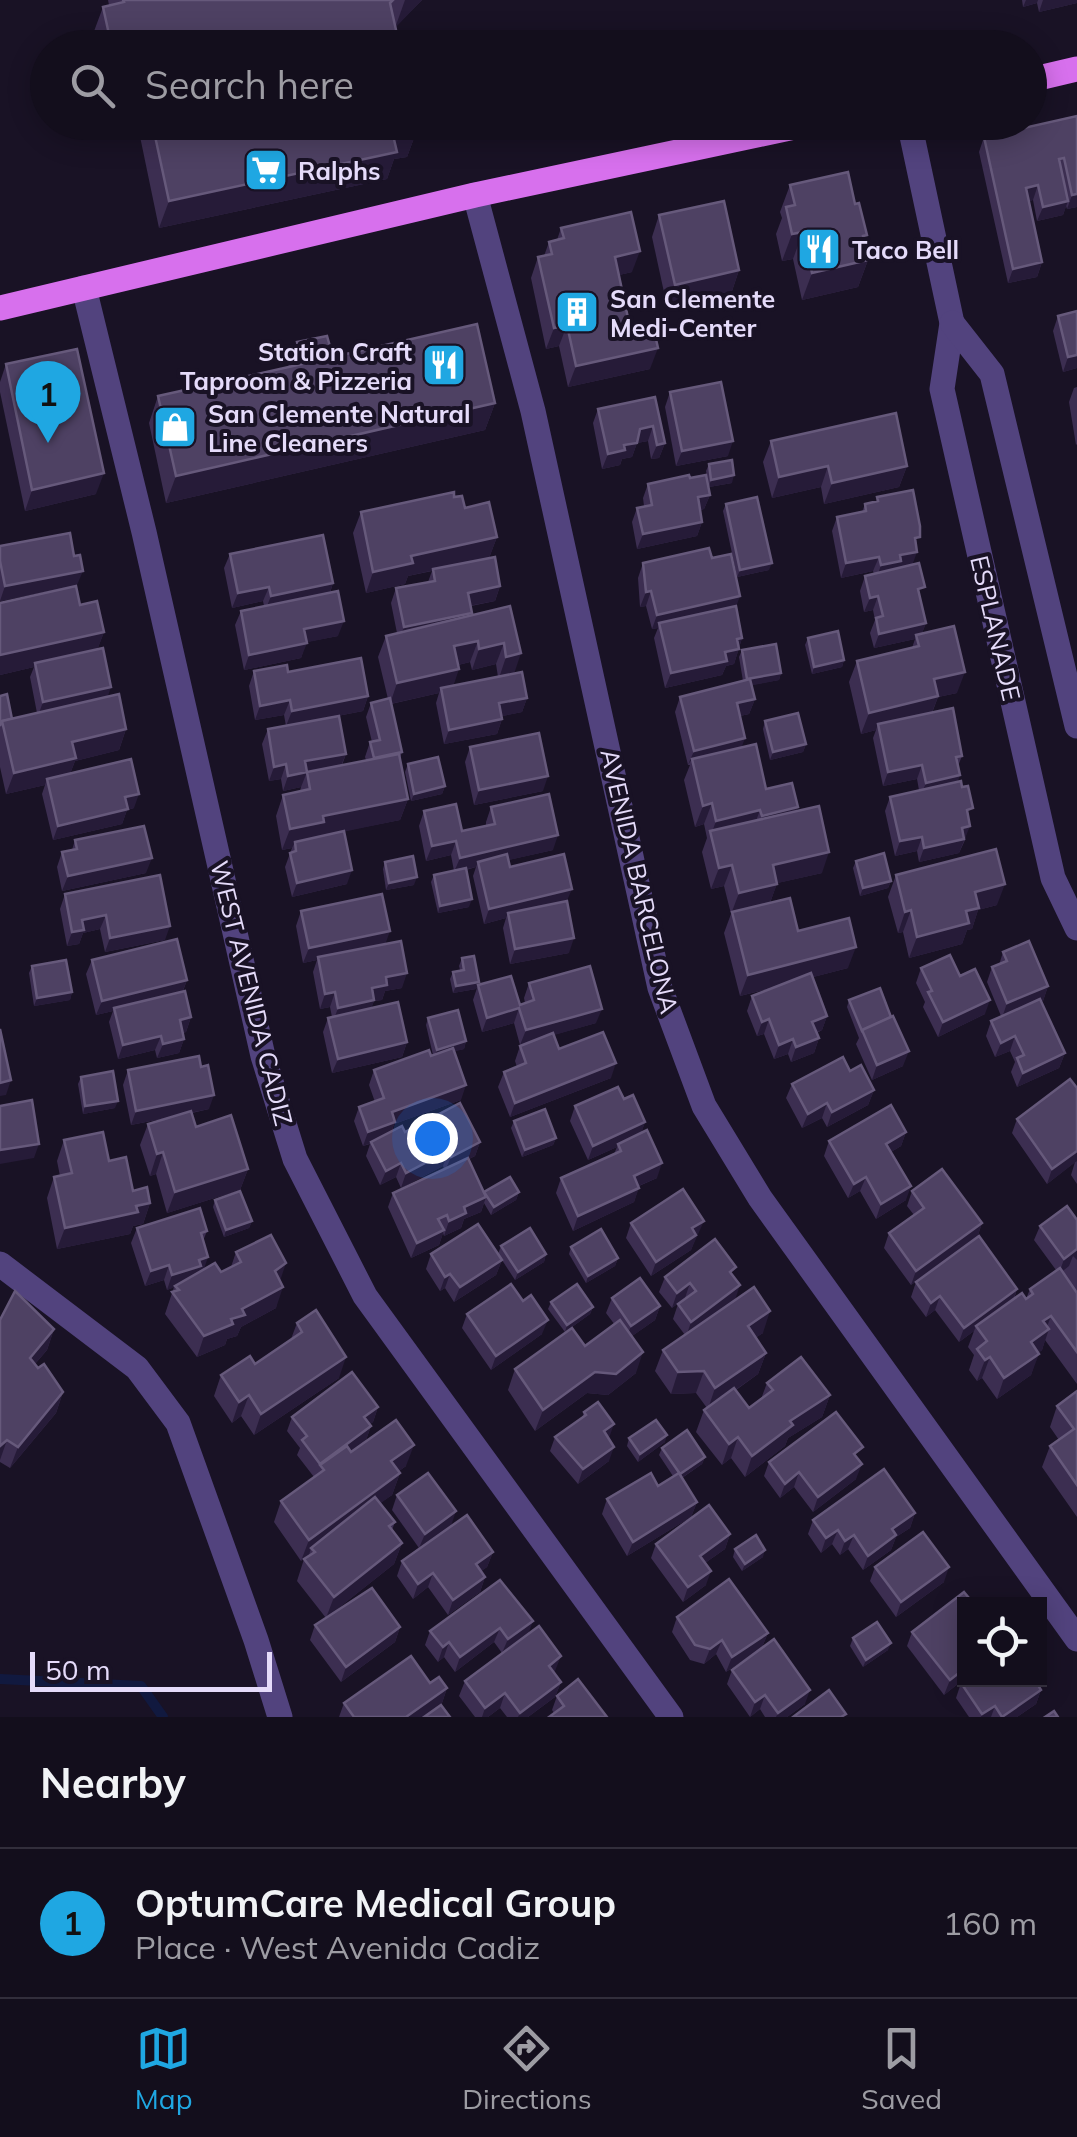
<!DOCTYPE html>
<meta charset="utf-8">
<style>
body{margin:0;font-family:Mulish,sans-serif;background:#1c1725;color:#f1f3f6}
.controls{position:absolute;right:30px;bottom:30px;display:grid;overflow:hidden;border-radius:0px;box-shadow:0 5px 25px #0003}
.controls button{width:90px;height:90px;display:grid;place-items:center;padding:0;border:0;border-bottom:2px solid #322e3b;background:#130e1c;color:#f1f3f6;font:50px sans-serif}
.scale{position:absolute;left:30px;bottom:25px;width:242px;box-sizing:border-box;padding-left:10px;border:5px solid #e5dbfa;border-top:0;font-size:28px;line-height:35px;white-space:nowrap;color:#e5dbfa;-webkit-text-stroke:8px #191225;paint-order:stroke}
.you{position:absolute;left:432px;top:1138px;width:35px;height:35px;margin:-25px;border:8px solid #fff;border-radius:50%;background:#1a73e8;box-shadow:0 0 0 15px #1a73e833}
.badge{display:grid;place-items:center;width:65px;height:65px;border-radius:50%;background:#1fa7e2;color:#111;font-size:32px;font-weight:700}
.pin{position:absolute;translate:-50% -82px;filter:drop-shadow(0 2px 5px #0008)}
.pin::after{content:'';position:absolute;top:52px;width:35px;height:30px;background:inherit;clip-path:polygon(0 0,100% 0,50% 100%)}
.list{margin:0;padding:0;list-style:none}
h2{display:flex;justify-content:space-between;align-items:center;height:130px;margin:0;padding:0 40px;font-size:42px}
h2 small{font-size:32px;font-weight:400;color:#9d9ca3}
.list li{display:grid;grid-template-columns:65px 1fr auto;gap:30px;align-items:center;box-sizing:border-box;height:150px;padding:0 40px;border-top:2px solid #322e3b}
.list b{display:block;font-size:38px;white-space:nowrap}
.list p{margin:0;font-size:32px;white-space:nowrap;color:#9d9ca3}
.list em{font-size:32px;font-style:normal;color:#9d9ca3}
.icon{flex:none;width:55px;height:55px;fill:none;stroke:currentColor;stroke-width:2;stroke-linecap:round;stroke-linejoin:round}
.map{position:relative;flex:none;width:1077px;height:1717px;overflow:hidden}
.search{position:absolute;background:#130e1c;box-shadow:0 5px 25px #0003;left:30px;right:30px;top:30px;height:110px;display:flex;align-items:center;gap:25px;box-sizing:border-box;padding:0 35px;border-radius:55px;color:#9d9ca3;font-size:38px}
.sheet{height:280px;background:#130e1c}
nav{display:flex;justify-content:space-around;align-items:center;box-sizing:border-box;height:140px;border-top:2px solid #322e3b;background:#130e1c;font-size:28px;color:#9d9ca3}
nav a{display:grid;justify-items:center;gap:5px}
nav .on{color:#1fa7e2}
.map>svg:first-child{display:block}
</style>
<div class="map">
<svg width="1077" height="1717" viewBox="0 0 1077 1717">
<rect width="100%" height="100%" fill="#191225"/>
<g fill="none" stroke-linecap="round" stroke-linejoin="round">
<path stroke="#11193f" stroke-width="10" d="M0 1679 141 1686 163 1717"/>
<g stroke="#52437e" stroke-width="25">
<path d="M909 122 952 323 942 389 1053 878 1077 928"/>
<path d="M475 195 533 411 660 988 704 1106 760 1198 1077 1639"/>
<path d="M84 288 144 532 263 1056 295 1159 365 1296 671 1717"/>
<path d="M952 323 992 374 1077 726"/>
<path d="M0 1264 137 1368 178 1423 256 1640 280 1717"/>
</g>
<g stroke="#d770ed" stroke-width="25">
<path d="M1030 80 1077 69"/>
<path d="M0 308 475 195 818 122"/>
</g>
</g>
<g fill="#3c2e51" fill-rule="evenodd">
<path d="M108 0H422L395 27 400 48H96L93 34 103 7 109 5Z"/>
<path d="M1022 0H1077V3L1039 12 1037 3 1023 7Z"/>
<path d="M1077 116V207L1067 209 1066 206 1063 215 1037 221 1033 200 1029 201 1042 262 1037 277 1008 283 979 152 984 137Z"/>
<path d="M137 122H416L417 130 407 157 394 159 387 179 159 228Z"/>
<path d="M790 185 864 243 868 260 858 287 802 300 793 259 782 261 776 234 782 218 780 212Z"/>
<path d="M659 215 739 270 732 291 667 306 652 237Z"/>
<path d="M561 228 632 272 619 275 631 332 650 369 568 387 559 346 546 349 531 278 538 257 544 256 549 242 557 240Z"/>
<path d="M1058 316 1077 368 1063 372 1053 331Z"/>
<path d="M297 342 333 357 495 403 485 430 166 503 149 423 158 396 288 367Z"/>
<path d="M6 364 96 494 25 511 0 392V382Z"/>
<path d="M1077 387V444L1076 445 1069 402 1074 388Z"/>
<path d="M670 392 728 456 676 466 665 407Z"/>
<path d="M655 397 665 443 659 458 651 459 648 441 637 443 632 457 622 459 620 465 602 469 593 423 598 409Z"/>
<path d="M771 441 907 466 899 487 824 504 821 487 772 498 763 462Z"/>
<path d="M709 464 732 483 709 487 706 471Z"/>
<path d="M690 478 710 495 704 509 700 510 702 522 697 536 637 549 632 522 637 508 644 506 643 498 648 484Z"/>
<path d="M454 497 497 537 489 558 500 586 495 601 471 606 472 615 510 606 514 674 527 698 522 712 502 716V719L497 734 444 744 436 703 439 693 391 704 402 752 400 758 408 799 400 820 344 831 347 884 292 897 285 867 292 848 282 850 276 816 283 795 300 791 301 787 283 791 281 779 269 781 262 744 268 729 346 754 342 765 366 760 365 757 370 742H372L366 717 371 703 388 699 378 657 386 636 397 633 391 603 396 588 428 582 432 571 408 576 405 584 366 593 353 533 361 512ZM470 662 472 670 496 664 498 677 453 686 458 665Z"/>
<path d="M877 497 916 548 912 565 926 623 922 633 957 693 938 697 932 713 962 756 958 766V782L969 820 965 840 959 853 919 862 917 851 895 856 885 811 890 797 919 790 917 779 883 786 873 738 876 730 861 734 849 682 857 661 912 648 915 639 874 648 870 633 875 620 873 610 864 612 860 591 865 576 874 574 873 571 841 578 832 531 837 517 862 512 865 504 876 502Z"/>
<path d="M726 504 769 570 737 577 723 511Z"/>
<path d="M0 546 77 585 0 601Z"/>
<path d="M230 554 333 583 330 593 338 636 306 642 301 658 244 670 235 625 241 611 264 606 263 601 232 608 224 568Z"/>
<path d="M712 558 736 607 742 638 734 664 726 666 722 675 665 688 654 638 658 628 652 629 646 606 640 607 638 578 643 563Z"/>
<path d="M0 603 80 605 104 632 97 650 108 696 126 729 119 750 75 761 70 774 134 808 127 810 122 824 53 840 42 794 45 785 6 794 0 767V696L12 719 37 713 30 677 34 667 0 675Z"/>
<path d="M808 638 844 660 842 667 812 674 805 645Z"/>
<path d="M742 650 781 673 779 680 751 685 755 699 749 714 740 716 742 747 766 789 798 807 796 811 822 873 777 883 770 903 798 931 848 968 813 977 827 1016 822 1030 817 1033 819 1038 814 1053 791 1062 788 1054 774 1059 764 1034 757 1036 747 1011 752 996 780 986 740 996 724 933 731 914 724 886 711 889 702 852 707 838 704 824 695 827 684 780 690 765H688L675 712 680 697 743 681 739 657Z"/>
<path d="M254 671 288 672 368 696 363 711 286 726 284 715 255 720 249 686Z"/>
<path d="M765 721 806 744 803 752 770 760 763 729Z"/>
<path d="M470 747 543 791 474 805 465 762Z"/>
<path d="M408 764 445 786 442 794 411 801 405 772Z"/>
<path d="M491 807 553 850 508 860 510 867 567 901 569 953 510 964 503 928 506 918 484 924 473 876 476 867 466 870 469 907 438 913 431 882 434 875 454 871 451 855 426 861 419 826 424 811 462 831 486 826V822Z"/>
<path d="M75 840 146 873 62 891 57 867 62 852 72 850Z"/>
<path d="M856 861 891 881 888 888 860 896 853 868Z"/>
<path d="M385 862 414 885 386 890 383 869Z"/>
<path d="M896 875 997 905 978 910 972 929 967 930 962 944 909 958 903 932 898 933 888 897Z"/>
<path d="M65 894 165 940 105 952 100 929 83 933 79 944 67 946 60 909Z"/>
<path d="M301 911 385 944 402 988 385 991 382 1000 374 1001 371 1008 407 1042 402 1057 332 1073 323 1032 328 1018 332 1017 330 1007 320 1009 313 972 317 960 303 963 296 926Z"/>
<path d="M1003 952 1048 986 1043 1001H1041L1065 1053 1059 1068 1017 1087 1011 1072 1015 1062 1010 1051 995 1057 986 1036 991 1021 1001 1016 987 982 992 967 999 965Z"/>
<path d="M462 958 479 982 476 989 453 993 450 979 453 972 460 970 459 966Z"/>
<path d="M92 960 187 980 183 991 191 1017 186 1032 183 1033 184 1039 179 1053 157 1058 155 1050 118 1059 109 1022 113 1011 96 1015 86 974Z"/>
<path d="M32 966 72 992 70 1000 34 1006 29 973Z"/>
<path d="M921 968 960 976 985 1014 938 1037 923 1007 925 1002 916 983Z"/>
<path d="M529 983 596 1023 553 1035 559 1049 611 1078 510 1117 498 1087 504 1072 517 1067 515 1061 520 1046 532 1041 520 1045 514 1023 482 1032 473 1000 478 985 520 1005 525 1003 524 998Z"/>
<path d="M849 1000 903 1066 872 1080 856 1044 859 1038 847 1007Z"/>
<path d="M428 1018 466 1041 464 1049 454 1051 461 1100 394 1124 392 1131 480 1142 475 1156 469 1159 484 1192H519L516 1200 491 1215 484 1203 481 1212 464 1219 461 1228 444 1236 443 1233 439 1245 411 1258 388 1207 393 1193 444 1169 443 1166 401 1188 396 1177 380 1185 366 1156 370 1144 363 1146 354 1121 359 1107 375 1102 369 1085 374 1070 433 1055 426 1025Z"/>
<path d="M128 1070 209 1109 192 1113 196 1127 248 1169 240 1190 167 1213 156 1174 150 1176 140 1145 148 1124 171 1117 131 1125 123 1085Z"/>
<path d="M81 1077 115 1108 83 1114 78 1084Z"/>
<path d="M792 1084 874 1090 868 1105 827 1127 822 1118 802 1128 786 1098Z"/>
<path d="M1077 1088V1184L1071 1175 1075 1162 1047 1184 1012 1133 1017 1119Z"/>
<path d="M624 1099 645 1122 641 1133 657 1178 639 1186 634 1202 573 1231 556 1193 561 1178 614 1154 617 1147 588 1160 570 1121 575 1106Z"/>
<path d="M514 1121 556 1138 553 1145 522 1157 511 1128Z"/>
<path d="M906 1132 901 1146 891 1152 906 1200 876 1219 860 1191 848 1198 824 1156 829 1141Z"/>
<path d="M64 1140 109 1161 133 1191 150 1203 143 1224 133 1226 130 1234 57 1249 47 1198 54 1177 60 1176 57 1161Z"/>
<path d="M912 1191 982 1223 977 1238 911 1285 884 1248 889 1233 914 1215 907 1206Z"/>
<path d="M215 1200 252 1221 249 1228 224 1237 213 1207Z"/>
<path d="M1077 1220V1384L1045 1340 1042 1350 1038 1353 1031 1375 997 1399 982 1378 977 1381 969 1370 974 1355 968 1347 974 1331 959 1342 935 1310 926 1317 911 1297 916 1282 1017 1289 1014 1299H1026L1030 1289 1056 1270 1034 1240 1040 1226Z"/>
<path d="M631 1223 698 1235 696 1237 691 1250 651 1276 626 1238Z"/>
<path d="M137 1228 207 1231 203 1241V1270L221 1272 231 1267 236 1252 280 1280 276 1308 241 1327 237 1336 227 1339 225 1345 197 1357 165 1314 174 1287 167 1290 164 1280 145 1286 131 1243Z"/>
<path d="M501 1246 546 1254 544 1262 515 1280 498 1254Z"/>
<path d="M571 1247 618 1258 615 1266 586 1283 569 1254Z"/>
<path d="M431 1254 502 1260 496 1275 454 1302 445 1288 440 1291 426 1269Z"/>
<path d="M733 1275 735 1300 763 1333 755 1338 766 1353 758 1374 736 1390 749 1408 761 1399 767 1383 830 1395 822 1417 788 1438 785 1446 745 1477 731 1458 722 1465 696 1432 704 1410 707 1408 696 1393 671 1394 655 1371 663 1350 685 1335 673 1319 678 1304 686 1299 685 1298 672 1308 659 1292 665 1277Z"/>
<path d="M612 1298 660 1306 655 1320 632 1336 636 1373 608 1395 587 1393 535 1431 508 1390 515 1369 585 1346 615 1325 606 1313Z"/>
<path d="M551 1302 593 1307 590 1314 565 1332 548 1309Z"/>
<path d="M467 1314 542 1334 491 1370 462 1328Z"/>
<path d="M0 1320 54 1329 47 1350 35 1364 63 1392 56 1413 10 1468 0 1462Z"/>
<path d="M297 1323 339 1378 254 1435 241 1416 232 1423 214 1396 221 1375 255 1364 291 1339Z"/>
<path d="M1077 1391V1517L1042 1467 1050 1446 1059 1440 1050 1427 1057 1406Z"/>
<path d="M378 1407 373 1422 370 1424 371 1426 366 1440 351 1451 406 1466 399 1471 400 1473 392 1495 380 1503 395 1522 392 1530 402 1543 394 1564 327 1617 400 1627 395 1642 341 1682 310 1640 315 1625 326 1618 297 1581 304 1559 309 1555 301 1561 274 1522 281 1501 314 1477 297 1455 300 1448 287 1431 292 1417Z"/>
<path d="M584 1412 608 1438 609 1461 578 1484 550 1451 555 1437 582 1418Z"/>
<path d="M629 1438 665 1442 638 1462 627 1446Z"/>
<path d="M662 1448 705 1457 702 1464 682 1478 697 1502 691 1517 627 1556 602 1514 607 1499 658 1486 673 1476 659 1455Z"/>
<path d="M858 1460 856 1479 813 1512 794 1487 780 1498 764 1476 769 1462Z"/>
<path d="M397 1495 451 1526 419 1548 392 1510Z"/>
<path d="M915 1513 910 1528 896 1537 891 1550 863 1570 848 1549 840 1555 832 1544 821 1553 808 1534 813 1520Z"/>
<path d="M730 1534 725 1549 705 1563 706 1585 683 1602 651 1558 656 1544Z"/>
<path d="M735 1549 763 1557 742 1571 733 1557Z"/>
<path d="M493 1552 487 1567 481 1571 485 1577 480 1592 448 1615 428 1587 413 1599 397 1576 402 1561Z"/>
<path d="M875 1567 944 1582 896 1617 870 1581Z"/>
<path d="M500 1580 528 1635 561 1656 553 1672 561 1682 555 1697 528 1717H507L500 1708 488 1717H475L459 1696 465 1681 502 1653 494 1642 455 1672 444 1657 438 1662 425 1645 430 1631Z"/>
<path d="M677 1617 768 1633 762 1647 726 1672 716 1654 704 1664 690 1660 672 1632Z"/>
<path d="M912 1632 964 1679 944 1695 907 1646Z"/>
<path d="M853 1638 888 1650 863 1667 850 1646Z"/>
<path d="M732 1670 805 1704 787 1717H765L760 1709 750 1717 727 1684Z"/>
<path d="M430 1683 447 1688 442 1703 422 1717H339L344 1703Z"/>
<path d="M961 1683 1041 1690 1036 1704 1017 1717H969L956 1698Z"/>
<path d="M557 1696 607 1717 554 1713 552 1710Z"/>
</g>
<g fill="#261b38">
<path d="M405 0H422L395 28Z"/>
<path d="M1026 0H1038L1037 3 1023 7Z"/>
<path d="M1043 0H1077V3L1039 12Z"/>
<path d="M417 130 407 157 394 159 387 179 159 228 169 201 393 135Z"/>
<path d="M1038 185 1033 200 1021 202 1026 188Z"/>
<path d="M1077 194V207L1067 209 1072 195Z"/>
<path d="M1068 201 1063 215 1037 221 1043 207Z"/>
<path d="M803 232 793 259 782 261 792 234Z"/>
<path d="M640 251 632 272 607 278 615 257Z"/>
<path d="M868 260 858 287 802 300 812 273Z"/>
<path d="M1042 262 1037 277 1008 283 1013 269Z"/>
<path d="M739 270 732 291 667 306 675 285Z"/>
<path d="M567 325 559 346 546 349 554 328Z"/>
<path d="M658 348 650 369 568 387 576 366Z"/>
<path d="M1077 355V368L1063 372 1068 357Z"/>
<path d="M495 403 485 430 166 503 176 476Z"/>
<path d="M653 426 648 441 637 443 632 457 622 459 620 465 602 469 608 454 624 445 640 429Z"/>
<path d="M733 441 728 456 676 466 682 451Z"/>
<path d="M665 443 659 458 651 459 657 445Z"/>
<path d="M828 466 821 487 772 498 779 477Z"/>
<path d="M907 466 899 487 824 504 832 483Z"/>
<path d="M104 473 96 494 25 511 32 490Z"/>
<path d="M734 475 732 483 709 487 711 480Z"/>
<path d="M710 495 704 509 692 512 698 497Z"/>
<path d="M702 522 697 536 637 549 643 534Z"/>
<path d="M497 537 489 558 408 576 405 584 366 593 373 572 411 556Z"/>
<path d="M917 552 912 566 876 580 881 565 900 555Z"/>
<path d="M879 557 873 571 841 578 846 563Z"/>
<path d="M772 563 769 570 737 577 740 570Z"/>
<path d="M83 571 77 585 0 601 5 586Z"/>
<path d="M333 583 328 598 265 611 271 596Z"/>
<path d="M500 586 495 601 463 607 468 593Z"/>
<path d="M269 587 263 601 232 608 238 593Z"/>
<path d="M651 591 646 606 640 607 646 592Z"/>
<path d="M740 596 735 610 659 623 658 628 652 629 657 615Z"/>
<path d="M878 596 873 610 864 612 870 598Z"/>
<path d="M472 613 467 628 398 641 404 627Z"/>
<path d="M344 621 338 636 299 644 304 629Z"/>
<path d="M926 623 920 638 916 635 915 639 874 648 879 634Z"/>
<path d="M104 632 96 653 35 663 34 667 0 675V655Z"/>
<path d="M742 638 734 664 726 666 722 675 665 688 671 673 725 652 737 639Z"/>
<path d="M478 641 470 662 446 668 454 646Z"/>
<path d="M307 643 301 658 244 670 249 655Z"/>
<path d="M504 643 496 664 472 670 479 649Z"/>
<path d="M521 653 514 674 499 678 506 657Z"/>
<path d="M844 660 842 667 812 674 814 667Z"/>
<path d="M459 669 452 690 441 688 439 693 390 704 397 683Z"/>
<path d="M965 672 957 693 938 697 930 717 878 724 876 730 861 734 869 713 934 679Z"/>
<path d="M781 673 779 680 744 687 747 679Z"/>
<path d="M111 687 106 702 38 716 43 702Z"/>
<path d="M368 696 363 711 286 726 292 711Z"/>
<path d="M527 698 522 712 494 718 499 703Z"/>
<path d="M755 699 749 714 731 718 737 703Z"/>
<path d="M290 700 284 715 255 720 260 706Z"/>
<path d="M502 719 497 734 444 744 449 730Z"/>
<path d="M126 729 119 750 75 761 68 779H47L45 785 6 794 14 773 72 742Z"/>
<path d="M745 738 740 752 692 759 688 765 694 751Z"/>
<path d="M806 744 803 752 770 760 773 752Z"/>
<path d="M346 754 340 768 307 772 301 787 283 791 288 776 305 761Z"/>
<path d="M286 764 281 779 269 781 274 767Z"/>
<path d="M922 765 917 779 883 786 888 772Z"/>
<path d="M960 775 955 790 920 797 926 783Z"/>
<path d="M548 776 543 791 474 805 479 790Z"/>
<path d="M445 786 442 794 411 801 414 794Z"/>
<path d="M139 794 134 808 127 810 122 824 53 840 58 826 125 797Z"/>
<path d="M408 799 400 820 295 842 292 848 282 850 290 829 323 816Z"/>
<path d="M712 803 704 824 695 827 703 806Z"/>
<path d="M798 807 790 828 754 837 762 816Z"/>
<path d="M760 810 752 832 711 835 716 821Z"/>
<path d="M970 826 959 853 919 862 924 848 962 828Z"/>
<path d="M558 835 553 850 479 867 478 862 476 867 454 872 460 858Z"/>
<path d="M922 837 917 851 895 856 900 841Z"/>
<path d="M456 841 451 855 426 861 432 846Z"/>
<path d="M829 852 822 873 765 886 773 865Z"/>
<path d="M152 858 146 873 62 891 68 876Z"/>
<path d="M732 865 724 886 711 889 719 868Z"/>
<path d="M352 870 347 884 292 897 297 883Z"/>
<path d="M417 877 414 885 386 890 389 883Z"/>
<path d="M891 881 888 888 860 896 863 888Z"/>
<path d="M777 884 769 905 731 914 739 893Z"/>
<path d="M1005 884 997 905 978 910 972 929 967 930 962 944 909 958 917 937 975 892Z"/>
<path d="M572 889 566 903 508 913 506 918 484 924 489 909Z"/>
<path d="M472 899 469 907 438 913 440 906Z"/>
<path d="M911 910 903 932 898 933 905 912Z"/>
<path d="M106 915 100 929 83 933 79 944 67 946 72 932 82 920Z"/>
<path d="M170 926 165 940 105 952 110 938Z"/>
<path d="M390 931 385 945 318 957 317 960 303 963 309 948Z"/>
<path d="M574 938 569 953 510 964 515 949Z"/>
<path d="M856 947 848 968 740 996 748 975Z"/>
<path d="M407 973 402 988 385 991 382 1000 374 1001 369 1015 333 1022 338 1008 372 988 386 977Z"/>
<path d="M187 980 181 995 114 1008 113 1011 96 1015 102 1001Z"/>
<path d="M479 982 476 989 453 993 456 986Z"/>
<path d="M1048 986 1043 1001 1002 1018 1007 1003Z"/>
<path d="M72 992 70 1000 34 1006 37 998Z"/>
<path d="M335 992 330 1007 320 1009 325 994Z"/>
<path d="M990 1000 985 1014 938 1037 943 1022Z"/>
<path d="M519 1008 514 1023 482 1032 487 1018Z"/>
<path d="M602 1009 596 1023 520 1045 526 1030Z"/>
<path d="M827 1016 822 1030 807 1036 812 1022Z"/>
<path d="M191 1017 186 1032 175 1035 180 1020Z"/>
<path d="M769 1019 764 1034 757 1036 762 1022Z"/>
<path d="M161 1036 155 1050 118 1059 123 1045Z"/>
<path d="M1015 1036 1010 1051 995 1057 1001 1043Z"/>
<path d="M819 1038 814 1053 791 1062 796 1047Z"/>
<path d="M184 1039 179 1053 157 1058 163 1044Z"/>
<path d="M793 1039 788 1054 774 1059 779 1045Z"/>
<path d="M466 1041 464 1049 434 1057 437 1050Z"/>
<path d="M407 1042 402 1057 332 1073 338 1059Z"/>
<path d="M909 1051 903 1066 872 1080 877 1065Z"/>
<path d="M1065 1053 1059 1068 1017 1087 1023 1073Z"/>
<path d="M616 1063 611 1078 510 1117 515 1103Z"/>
<path d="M11 1080 6 1095 0 1096V1083Z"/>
<path d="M466 1085 461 1100 394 1124 390 1136 363 1146 368 1132 392 1112Z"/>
<path d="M874 1090 868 1105 827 1127 832 1112Z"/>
<path d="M214 1095 209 1109 131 1125 136 1111Z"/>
<path d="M118 1101 115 1108 83 1114 85 1106Z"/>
<path d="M827 1103 822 1118 802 1128 808 1114Z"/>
<path d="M645 1122 640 1137 618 1144 617 1147 588 1160 593 1146Z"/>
<path d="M906 1132 901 1146 881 1158 886 1144Z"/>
<path d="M556 1138 553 1145 522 1157 525 1150Z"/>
<path d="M480 1142 475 1156 445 1171 451 1157Z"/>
<path d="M39 1144 34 1158 0 1164V1150Z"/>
<path d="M448 1151 443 1166 401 1188 406 1173Z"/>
<path d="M1077 1151V1161L1047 1184 1052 1169Z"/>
<path d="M163 1152 156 1174 150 1176 157 1154Z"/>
<path d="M401 1163 396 1177 380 1185 386 1171Z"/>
<path d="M662 1163 657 1178 629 1190 634 1176Z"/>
<path d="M248 1169 240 1190 167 1213 175 1192Z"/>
<path d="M866 1177 860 1191 848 1198 854 1184Z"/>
<path d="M911 1186 906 1200 876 1219 881 1204Z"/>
<path d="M639 1188 634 1202 573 1231 578 1216Z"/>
<path d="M519 1192 516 1200 491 1215 494 1207Z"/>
<path d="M486 1197 481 1212 464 1219 461 1228 444 1236 449 1221 464 1207Z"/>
<path d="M150 1203 143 1224 133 1226 130 1234 57 1249 65 1228Z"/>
<path d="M252 1221 249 1228 224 1237 226 1230Z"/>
<path d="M704 1221 691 1250 651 1276 656 1262 692 1228Z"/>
<path d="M982 1223 977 1238 911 1285 916 1271Z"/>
<path d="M444 1230 439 1245 411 1258 417 1243Z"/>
<path d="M1077 1249V1260L1073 1256 1069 1266 1059 1274 1064 1259Z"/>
<path d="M546 1254 544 1262 515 1280 518 1272Z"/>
<path d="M208 1257 203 1272 195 1280 167 1290 172 1275 199 1260Z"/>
<path d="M618 1258 615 1266 586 1283 588 1276Z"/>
<path d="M502 1260 496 1275 454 1302 460 1287Z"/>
<path d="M286 1263 279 1284 275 1271Z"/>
<path d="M169 1265 164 1280 145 1286 151 1271Z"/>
<path d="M450 1274 445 1288 440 1291 445 1277Z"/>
<path d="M690 1283 685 1298 672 1308 677 1293Z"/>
<path d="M740 1285 735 1300 686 1337 691 1322Z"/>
<path d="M283 1287 276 1308 241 1327 237 1336 227 1339 225 1345 197 1357 204 1336 231 1319 242 1309Z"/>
<path d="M1017 1289 1012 1303 976 1326 974 1331 959 1342 964 1328Z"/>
<path d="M940 1296 935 1310 926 1317 931 1303Z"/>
<path d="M660 1306 655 1320 625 1341 631 1326Z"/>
<path d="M593 1307 590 1314 565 1332 567 1325Z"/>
<path d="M770 1311 763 1333 740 1348 748 1326Z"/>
<path d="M1051 1316 1045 1332 1049 1329 1042 1350 1023 1364 1031 1342 1043 1321Z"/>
<path d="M548 1320 542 1334 491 1370 496 1356Z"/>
<path d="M54 1329 47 1350 22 1379 30 1358Z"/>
<path d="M643 1352 636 1373 608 1395 587 1393 535 1431 543 1410 595 1372Z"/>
<path d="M766 1353 758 1374 708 1409 715 1388Z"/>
<path d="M1039 1354 1031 1375 997 1399 1004 1378Z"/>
<path d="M346 1357 339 1378 254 1435 261 1414Z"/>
<path d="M990 1357 982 1378 977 1381 985 1360Z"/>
<path d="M704 1371 696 1393 671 1394 678 1372Z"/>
<path d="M63 1392 56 1413 10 1468 18 1447Z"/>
<path d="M249 1395 241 1416 232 1423 239 1402Z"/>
<path d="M830 1395 822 1417 788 1438 785 1446 745 1477 752 1456 790 1421Z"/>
<path d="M378 1407 373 1422 359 1432 364 1417Z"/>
<path d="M614 1424 609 1438 604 1431Z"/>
<path d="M371 1426 366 1440 323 1473 324 1470 320 1465Z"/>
<path d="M667 1435 665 1442 638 1462 640 1454Z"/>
<path d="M738 1437 731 1458 722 1465 729 1444Z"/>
<path d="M7 1440 0 1460V1446Z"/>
<path d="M414 1445 406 1466 384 1482 391 1461Z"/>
<path d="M614 1447 609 1461 578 1484 583 1469Z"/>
<path d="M705 1457 702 1464 677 1481 680 1474Z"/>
<path d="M862 1464 856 1479 813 1512 818 1497Z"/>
<path d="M799 1472 794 1487 780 1498 785 1484Z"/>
<path d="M400 1473 392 1495 314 1551 311 1548 309 1555 301 1561 309 1540Z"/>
<path d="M697 1502 691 1517 627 1556 633 1542Z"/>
<path d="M456 1511 451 1526 419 1548 425 1534Z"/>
<path d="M915 1513 910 1528 896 1537 891 1550 863 1570 868 1556 892 1529Z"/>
<path d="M838 1530 832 1544 821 1553 826 1538Z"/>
<path d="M730 1534 725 1549 695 1570 700 1556Z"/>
<path d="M854 1535 848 1549 840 1555 845 1541Z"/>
<path d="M402 1543 394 1564 326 1618 334 1597Z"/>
<path d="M765 1550 763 1557 742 1571 745 1564Z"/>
<path d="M493 1552 487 1567 471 1579 476 1564Z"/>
<path d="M949 1567 944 1582 896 1617 901 1602Z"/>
<path d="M711 1571 706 1585 683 1602 688 1587Z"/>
<path d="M433 1573 428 1587 413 1599 418 1584Z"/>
<path d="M485 1577 480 1592 448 1615 453 1600Z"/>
<path d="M533 1621 528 1635 502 1653 508 1639Z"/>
<path d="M400 1627 395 1642 341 1682 346 1667Z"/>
<path d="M500 1628 494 1642 455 1672 460 1657Z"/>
<path d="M768 1633 762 1647 726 1672 732 1657Z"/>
<path d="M722 1640 716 1654 704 1664 710 1649Z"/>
<path d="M449 1642 444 1657 438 1662 443 1647Z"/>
<path d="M891 1643 888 1650 863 1667 866 1660Z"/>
<path d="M561 1656 555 1671 543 1680 549 1666Z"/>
<path d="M964 1669V1679L944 1695 950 1680Z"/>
<path d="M561 1682 555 1697 528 1717H518L520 1713Z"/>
<path d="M447 1688 442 1703 422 1717H406Z"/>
<path d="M810 1690 805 1704 787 1717H776L778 1713Z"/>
<path d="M1041 1690 1036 1704 1017 1717H1002Z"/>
<path d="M505 1693 500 1708 488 1717H482L485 1708Z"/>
<path d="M765 1695 760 1709 750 1717 755 1702Z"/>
<path d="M995 1706 991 1717H981L982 1714Z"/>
</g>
<g fill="#4e4163" stroke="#66597b" stroke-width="2.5">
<path d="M123 0H393L390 3 400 48H112L103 7 124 2Z"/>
<path d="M1077 116V194L1072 195 1064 158 1059 159 1068 201 1043 207 1038 185 1026 188 1042 262 1013 269 984 137Z"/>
<path d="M152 122H416L417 130 393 135 397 152 169 201Z"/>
<path d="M848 172 855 204 859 203 867 235 863 236 868 260 812 273 803 232 792 234 786 207 795 205 790 185Z"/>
<path d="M724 201 739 270 675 285 659 215Z"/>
<path d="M631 212 640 251 615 257 631 332 653 326 658 348 576 366 567 325 554 328 538 257 552 254 549 242 564 238 561 228Z"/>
<path d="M1077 311V355L1068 357 1058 316Z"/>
<path d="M477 324 495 403 176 476 158 396 302 364 297 342 327 336 333 357Z"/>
<path d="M77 349 104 473 32 490 6 364Z"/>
<path d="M721 382 733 441 682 451 670 392Z"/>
<path d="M655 397 665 443 657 445 653 426 640 429 637 443 624 445 625 450 608 454 598 409Z"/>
<path d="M896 413 907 466 832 483 828 466 779 477 771 441Z"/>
<path d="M732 460 734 475 711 480 709 464Z"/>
<path d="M689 475 690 478 706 475 710 495 698 497 702 522 643 534 637 508 652 505 648 484Z"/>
<path d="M913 490 920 526V537L915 538 917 552 900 555 901 561 881 565 879 557 846 563 837 517 866 511 865 504 878 501 877 497Z"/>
<path d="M454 492V497L462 496 465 508 489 502 497 537 411 556 413 563 373 572 361 512Z"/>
<path d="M757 497 772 563 740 570 726 504Z"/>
<path d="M70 533 74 556 80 555 83 571 5 586 0 561V546Z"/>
<path d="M323 535 333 583 271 596 269 587 238 593 230 554Z"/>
<path d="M709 548 712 558 731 554 740 596 657 615 651 591 646 592 643 563Z"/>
<path d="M495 557 500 586 468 593 472 613 404 627 396 588 435 581 433 569Z"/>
<path d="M919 563 925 587 918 589 926 623 879 634 876 618 883 616 878 596 870 598 865 576Z"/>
<path d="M76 586 80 605 97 601 104 632 0 655V603Z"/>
<path d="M338 591 344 621 304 629 307 643 249 655 241 611Z"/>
<path d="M510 606 521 653 506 657 504 643 479 649 478 641 454 646 459 669 397 683 386 636Z"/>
<path d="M736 606 742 638 737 639 739 649 725 652 727 661 671 673 659 623Z"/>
<path d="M954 626 965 672 934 679 938 696 869 713 857 661 919 646 916 635Z"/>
<path d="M838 631 844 660 814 667 808 638Z"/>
<path d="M776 644 781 673 747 679 742 650Z"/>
<path d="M103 648 111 687 43 702 35 663Z"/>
<path d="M361 658 368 696 292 711 290 700 260 706 254 671 287 665 288 672Z"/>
<path d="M522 672 527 698 499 703 502 719 449 730 441 688Z"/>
<path d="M750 679 755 699 737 703 745 738 694 751 680 697Z"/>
<path d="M7 694 12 719 2 721 0 726V696Z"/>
<path d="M119 694 126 729 72 742 76 758 14 773 2 721Z"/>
<path d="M390 698 402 752 374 758 370 742 380 740 371 703Z"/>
<path d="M953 708 962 756 956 757 960 775 926 783 922 765 888 772 878 724Z"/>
<path d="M798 713 806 744 773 752 765 721Z"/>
<path d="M339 716 346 754 305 761 307 772 288 776 286 764 274 767 268 729Z"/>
<path d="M539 733 548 776 479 790 470 747Z"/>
<path d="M756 744 766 789 792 783 798 807 762 816 760 810 716 821 712 803 703 806 692 759Z"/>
<path d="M399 754 408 799 323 816 324 822 290 829 283 795 310 789 307 772Z"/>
<path d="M438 757 445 786 414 794 408 764Z"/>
<path d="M131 759 139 794 125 797 128 809 58 826 47 779Z"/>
<path d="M961 781 962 787 968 786 973 808 967 810 970 826 962 828 964 839 924 848 922 837 900 841 890 797Z"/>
<path d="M549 794 558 835 460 858 456 841 432 846 424 811 456 804 462 831 495 824 491 807Z"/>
<path d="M819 806 829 852 773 865 777 884 739 893 732 865 719 868 710 831Z"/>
<path d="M144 826 152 858 68 876 62 852 77 849 75 840Z"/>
<path d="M344 831 352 870 297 883 290 853 296 851 295 842Z"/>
<path d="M996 849 1005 884 975 892 979 908 966 911 969 923 917 937 911 910 905 912 896 875Z"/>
<path d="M884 853 891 881 863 888 856 861Z"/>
<path d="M507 854 510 867 564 854 572 889 489 909 478 862Z"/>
<path d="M413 856 417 877 389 883 385 862Z"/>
<path d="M466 868 472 899 440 906 434 875Z"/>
<path d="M160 875 170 926 110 938 106 915 82 920 84 930 72 932 65 894Z"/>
<path d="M382 894 390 931 309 948 301 911Z"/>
<path d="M790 898 798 931 849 918 856 947 748 975 732 912Z"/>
<path d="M567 901 574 938 515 949 508 913Z"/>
<path d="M177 939 187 980 102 1001 92 960Z"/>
<path d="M401 941 407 973 386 977 387 985 372 988 374 1000 338 1008 335 992 325 994 318 957Z"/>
<path d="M1029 941 1048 986 1007 1003 992 967 1007 961 1003 952Z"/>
<path d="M950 955 960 976 975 969 990 1000 943 1022 928 992 932 991 921 968Z"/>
<path d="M474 956 479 982 456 986 453 972 464 970 462 958Z"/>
<path d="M66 960 72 992 37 998 32 966Z"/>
<path d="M590 966 602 1009 526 1030 519 1008 487 1018 478 985 511 976 520 1005 534 1000 529 983Z"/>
<path d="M811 973 827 1016 812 1022 819 1038 796 1047 793 1039 779 1045 769 1019 762 1022 752 996Z"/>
<path d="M880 988 891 1017 862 1031 849 1000Z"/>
<path d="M185 991 191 1017 180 1020 184 1039 163 1044 161 1036 123 1045 114 1008Z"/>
<path d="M1040 999 1065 1053 1023 1073 1017 1058 1024 1055 1015 1036 1001 1043 991 1021Z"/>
<path d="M398 1002 407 1042 338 1059 328 1018Z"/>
<path d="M458 1010 466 1041 437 1050 428 1018Z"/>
<path d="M893 1016 909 1051 877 1065 862 1030Z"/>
<path d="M0 1029 11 1080 0 1083Z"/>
<path d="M603 1032 616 1063 515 1103 504 1072 526 1063 520 1046 553 1033 559 1049Z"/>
<path d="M453 1048 466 1085 392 1112 395 1122 368 1132 359 1107 384 1098 374 1070 429 1050 431 1056Z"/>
<path d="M199 1056 201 1067 208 1065 214 1095 136 1111 128 1070Z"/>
<path d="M843 1057 850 1071 861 1065 874 1090 832 1112 827 1103 808 1114 792 1084Z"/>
<path d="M113 1071 118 1101 85 1106 81 1077Z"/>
<path d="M1070 1079 1077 1088V1151L1052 1169 1017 1119Z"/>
<path d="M618 1087 624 1099 633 1095 645 1122 593 1146 575 1106Z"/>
<path d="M32 1100 39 1144 0 1150V1106Z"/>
<path d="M460 1103 480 1142 451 1157 448 1151 406 1173 401 1163 386 1171 371 1142 402 1126 405 1132Z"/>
<path d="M891 1105 906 1132 886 1144 911 1186 881 1204 866 1177 854 1184 829 1141Z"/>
<path d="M545 1109 556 1138 525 1150 514 1121Z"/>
<path d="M191 1111 196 1127 231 1115 248 1169 175 1192 163 1152 157 1154 148 1124Z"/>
<path d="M647 1130 662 1163 634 1176 639 1188 578 1216 561 1178 621 1151 618 1144Z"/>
<path d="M103 1132 109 1161 126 1157 133 1191 147 1187 150 1203 136 1206 138 1212 65 1228 54 1177 72 1173 64 1140Z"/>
<path d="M468 1158 486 1197 464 1207 466 1213 449 1221 447 1215 438 1219 444 1230 417 1243 393 1193Z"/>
<path d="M942 1169 982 1223 916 1271 889 1233 924 1208 912 1191Z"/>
<path d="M510 1177 519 1192 494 1207 484 1192Z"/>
<path d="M683 1189 704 1221 692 1228 696 1235 656 1262 631 1223Z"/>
<path d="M240 1191 252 1221 226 1230 215 1200Z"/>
<path d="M1067 1206 1077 1220V1249L1064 1259 1040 1226Z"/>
<path d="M200 1208 207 1231 201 1233 208 1257 199 1260 201 1266 172 1275 169 1265 151 1271 137 1228Z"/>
<path d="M478 1224 502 1260 460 1287 450 1274 445 1277 431 1254Z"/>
<path d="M530 1228 546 1254 518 1272 501 1246Z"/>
<path d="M601 1229 618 1258 588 1276 571 1247Z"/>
<path d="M271 1235 286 1263 275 1271 283 1287 242 1309 245 1315 231 1319 233 1324 204 1336 172 1292 179 1290 175 1286 215 1263 221 1272 241 1262 236 1252Z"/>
<path d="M979 1236 1017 1289 964 1328 940 1296 931 1303 916 1282Z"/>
<path d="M715 1239 736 1267 730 1272 740 1285 691 1322 678 1304 696 1291 690 1283 677 1293 665 1277Z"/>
<path d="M1060 1268 1077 1293V1352L1051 1316 1043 1321 1049 1329 1031 1342 1039 1354 1004 1378 990 1357 985 1360 977 1349 987 1341 976 1326 1022 1293 1026 1299 1033 1294 1030 1289Z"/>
<path d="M640 1278 660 1306 631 1326 612 1298Z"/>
<path d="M511 1284 523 1301 531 1295 548 1320 496 1356 467 1314Z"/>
<path d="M577 1284 593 1307 567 1325 551 1302Z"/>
<path d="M754 1287 770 1311 748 1326 766 1353 715 1388 704 1371 678 1372 663 1350Z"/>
<path d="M15 1291 54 1329 30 1358 38 1368 44 1364 63 1392 18 1447 7 1440 0 1446V1320Z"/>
<path d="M316 1310 346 1357 261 1414 249 1395 239 1402 221 1375 250 1356 255 1364 302 1332 297 1323Z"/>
<path d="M620 1320 643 1352 616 1374 595 1372 543 1410 515 1369 572 1328 585 1346Z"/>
<path d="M801 1357 830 1395 790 1421 793 1425 752 1456 738 1437 729 1444 704 1410 734 1388 749 1408 773 1390 767 1383Z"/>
<path d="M352 1372 378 1407 364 1417 371 1426 320 1464 302 1440 307 1436 292 1417Z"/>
<path d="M1077 1391V1485L1050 1446 1074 1429 1057 1406Z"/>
<path d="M598 1402 614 1424 604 1431 614 1447 583 1469 555 1437 586 1415 584 1412Z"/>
<path d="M836 1412 863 1447 854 1454 862 1464 818 1497 799 1472 785 1484 769 1462Z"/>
<path d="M396 1420 414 1445 391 1461 400 1473 309 1540 281 1501 324 1470 320 1465 347 1446 351 1452Z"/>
<path d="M656 1420 667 1435 640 1454 629 1438Z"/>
<path d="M687 1430 705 1457 680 1474 662 1448Z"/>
<path d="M884 1469 915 1513 892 1529 896 1535 868 1556 854 1535 845 1541 838 1530 826 1538 813 1520Z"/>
<path d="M428 1473 456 1511 425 1534 397 1495Z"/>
<path d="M651 1473 658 1486 679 1473 697 1502 633 1542 607 1499Z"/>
<path d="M375 1497 395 1522 389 1526 402 1543 334 1597 304 1559 315 1552 311 1548Z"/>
<path d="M709 1505 730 1534 700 1556 711 1571 688 1587 656 1544Z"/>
<path d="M467 1515 493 1552 476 1564 485 1577 453 1600 433 1573 418 1584 402 1561Z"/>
<path d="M923 1532 949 1567 901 1602 875 1567Z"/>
<path d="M756 1535 765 1550 745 1564 735 1549Z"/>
<path d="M729 1579 768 1633 732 1657 722 1640 710 1649 695 1645 677 1617Z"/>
<path d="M500 1580 533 1621 508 1639 500 1628 460 1657 449 1642 443 1647 430 1631Z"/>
<path d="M372 1588 400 1627 346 1667 315 1625Z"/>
<path d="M964 1592 974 1604H964V1669L950 1680 912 1632Z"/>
<path d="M877 1622 891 1643 866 1660 853 1638Z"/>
<path d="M539 1626 561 1656 549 1666 561 1682 520 1713 505 1693 485 1708 465 1681Z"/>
<path d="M774 1639 810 1690 778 1713 765 1695 755 1702 732 1670Z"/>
<path d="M411 1656 430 1683 439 1677 447 1688 406 1717H354L344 1703Z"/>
<path d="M578 1679 607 1717H549L564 1706 557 1696Z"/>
<path d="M966 1680H1035L1041 1690 1002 1717 995 1706 982 1714 961 1683Z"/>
<path d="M829 1690 846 1714 841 1717H793Z"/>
<path d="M441 1705 450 1717H424Z"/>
<path d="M1054 1711 1058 1717H1045Z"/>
</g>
<defs>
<symbol id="supermarket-square" viewBox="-11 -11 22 22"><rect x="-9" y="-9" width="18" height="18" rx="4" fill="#1fa7e2" stroke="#191225"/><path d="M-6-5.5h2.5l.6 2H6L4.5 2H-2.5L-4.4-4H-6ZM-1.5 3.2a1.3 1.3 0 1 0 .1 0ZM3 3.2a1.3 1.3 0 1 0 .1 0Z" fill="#fff"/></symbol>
<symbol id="restaurant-square" viewBox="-11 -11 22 22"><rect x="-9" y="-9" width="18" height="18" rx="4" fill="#1fa7e2" stroke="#191225"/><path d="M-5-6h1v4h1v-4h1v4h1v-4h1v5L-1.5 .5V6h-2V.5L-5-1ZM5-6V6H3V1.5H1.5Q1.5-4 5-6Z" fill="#fff"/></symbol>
<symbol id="building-square" viewBox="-11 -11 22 22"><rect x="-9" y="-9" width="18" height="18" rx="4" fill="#1fa7e2" stroke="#191225"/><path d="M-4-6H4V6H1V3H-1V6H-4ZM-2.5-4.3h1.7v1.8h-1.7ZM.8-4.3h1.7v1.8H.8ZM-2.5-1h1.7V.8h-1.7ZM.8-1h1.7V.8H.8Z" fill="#fff"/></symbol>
<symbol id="shop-square" viewBox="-11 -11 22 22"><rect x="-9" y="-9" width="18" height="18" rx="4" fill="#1fa7e2" stroke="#191225"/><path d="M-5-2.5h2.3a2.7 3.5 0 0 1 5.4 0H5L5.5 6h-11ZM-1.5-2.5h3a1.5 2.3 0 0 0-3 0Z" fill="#fff"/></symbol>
</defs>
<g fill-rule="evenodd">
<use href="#supermarket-square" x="241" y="145" width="50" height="50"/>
<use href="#restaurant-square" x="794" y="224" width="50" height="50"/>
<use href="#building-square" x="552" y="287" width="50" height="50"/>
<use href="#restaurant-square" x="419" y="340" width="50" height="50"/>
<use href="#shop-square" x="150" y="402" width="50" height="50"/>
</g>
<g text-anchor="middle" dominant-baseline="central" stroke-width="8" stroke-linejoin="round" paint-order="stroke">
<g font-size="25" font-weight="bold" fill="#e5dbfa" stroke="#191225" text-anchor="start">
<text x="298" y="170">Ralphs</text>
<text x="852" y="249">Taco Bell</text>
<text x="610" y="298">San Clemente<tspan x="610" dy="29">Medi-Center</tspan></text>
<text x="412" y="351" text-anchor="end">Station Craft<tspan x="412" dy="29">Taproom &amp; Pizzeria</tspan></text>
<text x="208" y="413">San Clemente Natural<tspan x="208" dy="29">Line Cleaners</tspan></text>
</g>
<g font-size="25" fill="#e5dbfa" stroke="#191225">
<text transform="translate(996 628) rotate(77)">ESPLANADE</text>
<text transform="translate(640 881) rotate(77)">AVENIDA BARCELONA</text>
<text transform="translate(252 993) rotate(76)">WEST AVENIDA CADIZ</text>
</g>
</g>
</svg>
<div class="controls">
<button><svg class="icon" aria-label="locate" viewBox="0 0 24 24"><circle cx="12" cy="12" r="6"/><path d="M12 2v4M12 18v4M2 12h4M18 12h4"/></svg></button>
</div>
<div class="scale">50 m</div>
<div class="you"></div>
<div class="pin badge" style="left:48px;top:443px">1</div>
<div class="search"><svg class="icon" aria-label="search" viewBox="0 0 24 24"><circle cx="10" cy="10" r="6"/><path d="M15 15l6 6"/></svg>Search here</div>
</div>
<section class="sheet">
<h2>Nearby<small></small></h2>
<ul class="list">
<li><span class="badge">1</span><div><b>OptumCare Medical Group</b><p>Place · West Avenida Cadiz</p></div><em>160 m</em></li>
</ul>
</section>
<nav>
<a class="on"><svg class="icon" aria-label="map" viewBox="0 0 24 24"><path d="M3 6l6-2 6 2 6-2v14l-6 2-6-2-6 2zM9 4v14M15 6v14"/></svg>Map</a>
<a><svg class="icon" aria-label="directions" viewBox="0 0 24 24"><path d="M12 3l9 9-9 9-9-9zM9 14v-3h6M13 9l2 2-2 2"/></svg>Directions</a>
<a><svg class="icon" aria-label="saved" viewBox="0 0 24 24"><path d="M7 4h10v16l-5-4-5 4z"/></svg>Saved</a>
</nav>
